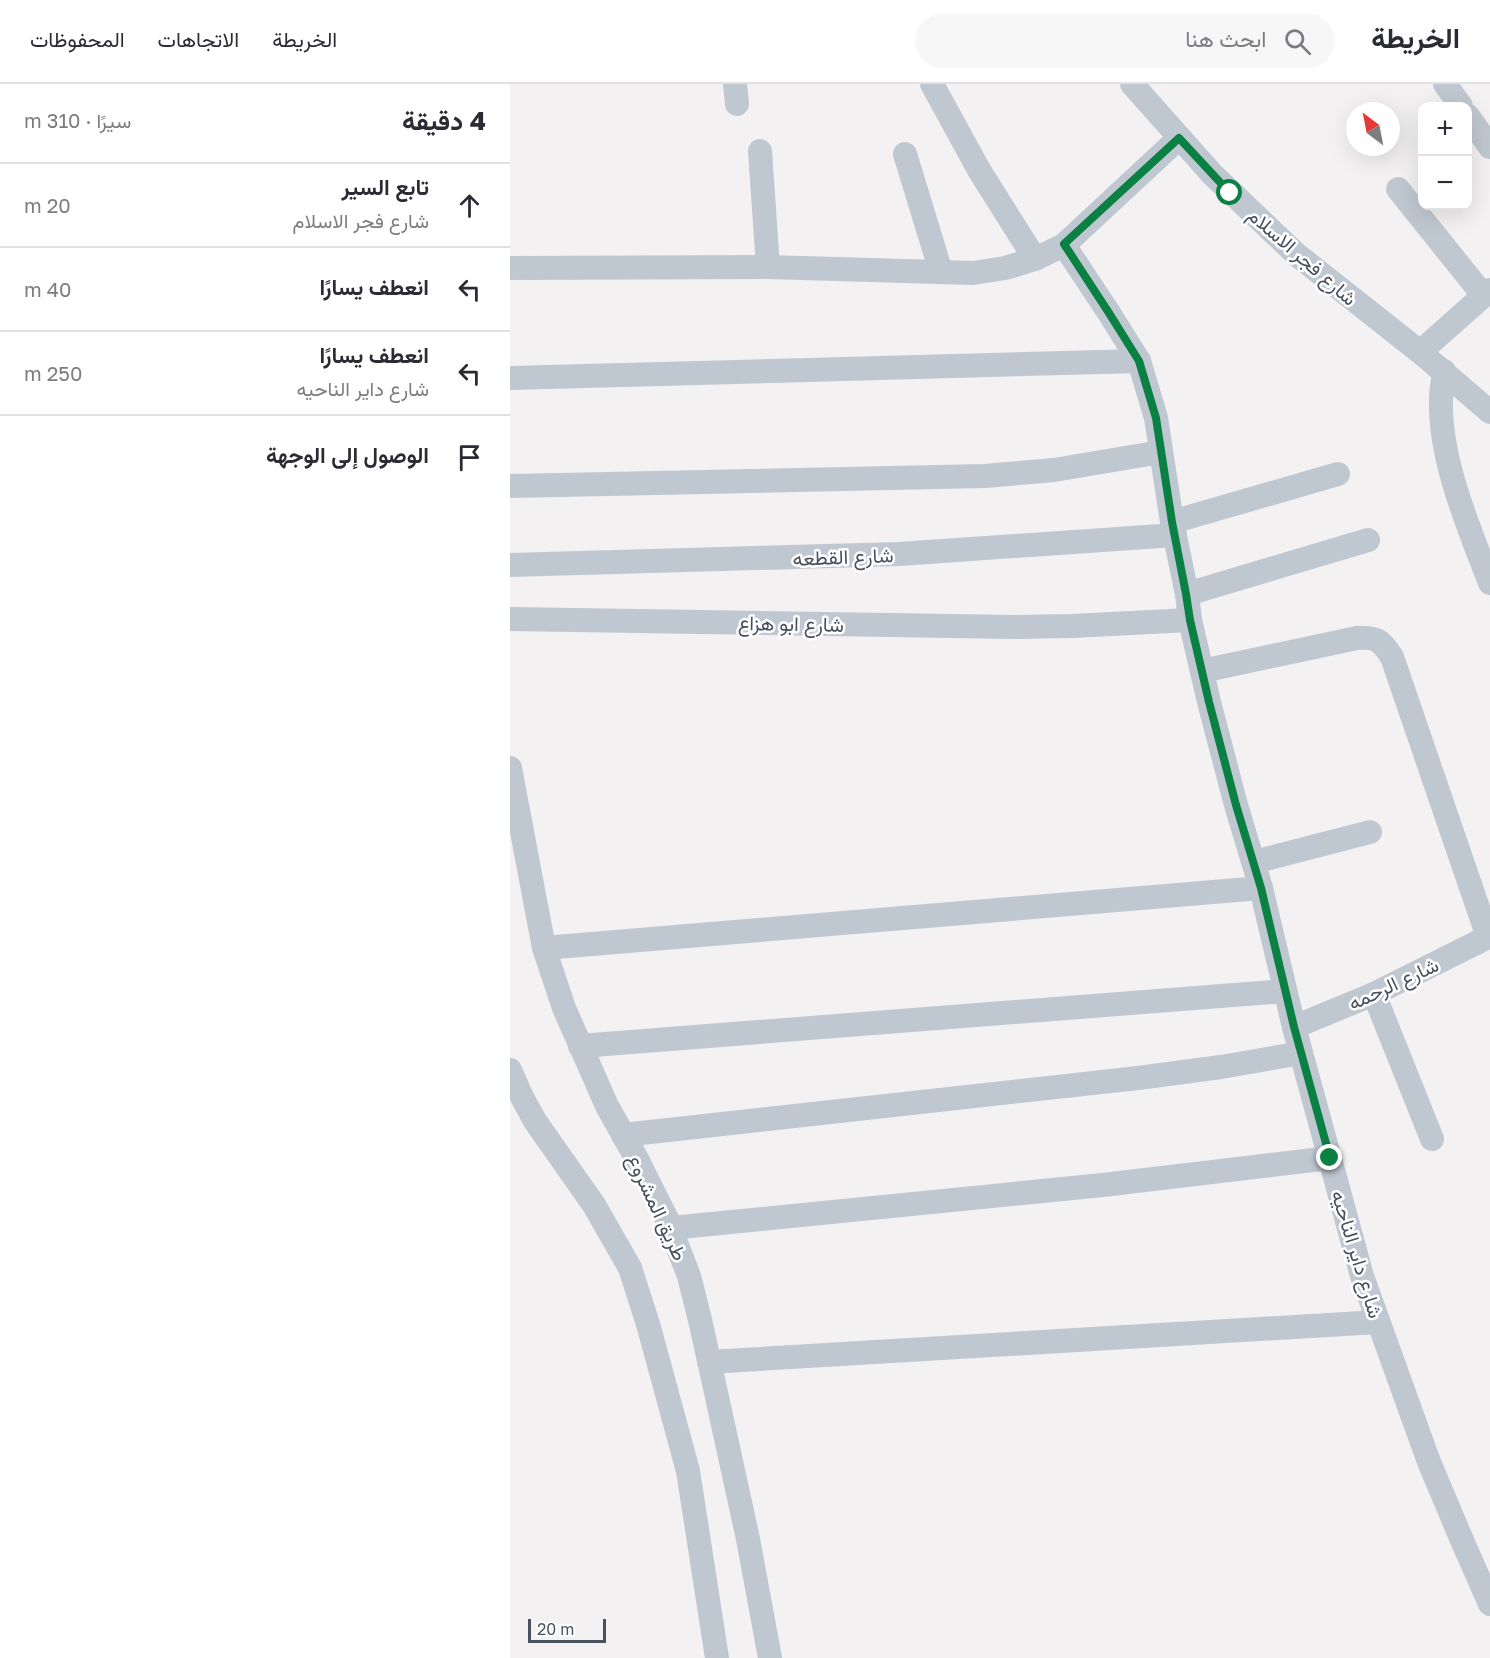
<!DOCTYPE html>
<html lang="ar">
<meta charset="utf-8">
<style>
body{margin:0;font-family:"Golos Text",Vazirmatn,sans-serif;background:#f7f7f7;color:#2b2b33;direction:rtl}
.controls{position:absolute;right:18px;top:18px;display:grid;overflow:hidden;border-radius:12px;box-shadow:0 6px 24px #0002}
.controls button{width:54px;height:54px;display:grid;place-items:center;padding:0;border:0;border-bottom:2px solid #e1e1e2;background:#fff;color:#2b2b33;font:30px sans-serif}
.compass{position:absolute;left:836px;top:18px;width:54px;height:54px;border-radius:50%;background:#fff;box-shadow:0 6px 24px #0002;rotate:328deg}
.scale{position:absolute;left:18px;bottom:15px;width:78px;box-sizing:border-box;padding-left:6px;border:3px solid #48525f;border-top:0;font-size:16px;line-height:21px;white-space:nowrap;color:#48525f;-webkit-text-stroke:4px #fff;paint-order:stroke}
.stop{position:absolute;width:18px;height:18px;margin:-14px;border:4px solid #0b8043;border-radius:50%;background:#fff}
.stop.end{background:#0b8043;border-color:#fff;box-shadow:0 2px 6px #0008}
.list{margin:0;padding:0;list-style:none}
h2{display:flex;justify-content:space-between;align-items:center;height:78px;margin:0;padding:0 24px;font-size:26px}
h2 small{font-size:20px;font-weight:400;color:#7c7c81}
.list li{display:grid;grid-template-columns:39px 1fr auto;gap:18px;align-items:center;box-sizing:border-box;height:84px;padding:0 24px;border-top:2px solid #e1e1e2}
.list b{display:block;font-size:22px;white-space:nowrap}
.list p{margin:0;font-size:20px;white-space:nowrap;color:#7c7c81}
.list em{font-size:20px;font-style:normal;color:#7c7c81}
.icon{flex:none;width:33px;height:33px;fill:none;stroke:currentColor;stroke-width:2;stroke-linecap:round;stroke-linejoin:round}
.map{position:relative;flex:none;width:980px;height:1574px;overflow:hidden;direction:ltr}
header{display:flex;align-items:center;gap:36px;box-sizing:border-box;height:84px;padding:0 30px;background:#fff;border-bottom:2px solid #e1e1e2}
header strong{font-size:28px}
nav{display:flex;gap:33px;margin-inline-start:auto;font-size:21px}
.search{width:420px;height:54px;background:#f7f7f7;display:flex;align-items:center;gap:15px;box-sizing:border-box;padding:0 21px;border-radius:33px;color:#7c7c81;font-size:22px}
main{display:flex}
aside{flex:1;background:#fff}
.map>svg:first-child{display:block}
</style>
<header>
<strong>الخريطة</strong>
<div class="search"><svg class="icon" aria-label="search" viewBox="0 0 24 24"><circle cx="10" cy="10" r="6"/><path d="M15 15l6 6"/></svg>ابحث هنا</div>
<nav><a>الخريطة</a><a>الاتجاهات</a><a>المحفوظات</a></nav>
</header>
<main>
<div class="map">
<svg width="980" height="1574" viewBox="0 0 980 1574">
<rect width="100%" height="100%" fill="#f3f1f1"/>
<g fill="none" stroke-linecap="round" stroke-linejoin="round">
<g stroke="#bfc7d0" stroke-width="24">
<path d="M225 0 227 20"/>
<path d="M422 0 469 86 525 175"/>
<path d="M622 0 702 90 786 170 910 268 980 328"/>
<path d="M935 0 951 22"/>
<path d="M958 32 980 63"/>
<path d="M250 67 258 183"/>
<path d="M395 70 431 188"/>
<path d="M888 105 973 211"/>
<path d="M554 161 599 229 629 277 646 334 662 438 677 510 680 536 699 618 726 721 751 804 784 943 852 1192 919 1378 951 1454 980 1520"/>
<path d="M0 184 258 183 463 189 495 184 525 175 554 161 669 54"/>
<path d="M910 268 980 206"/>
<path d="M934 287C933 296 931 306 931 315 929 375 959 444 980 499"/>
<path d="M0 294 629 277"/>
<path d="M0 402 475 392 544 386 651 368"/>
<path d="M662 438 828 390"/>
<path d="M0 481 389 470 665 451"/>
<path d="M677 510 858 456"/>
<path d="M0 535 505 543 562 542 680 536"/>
<path d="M692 587 847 554C867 553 871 556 882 573L978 853"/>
<path d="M0 684 34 864 54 924 97 1022 128 1077 157 1135 179 1192 191 1240 238 1455 260 1574"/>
<path d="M744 778 860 748"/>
<path d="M34 864 751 804"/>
<path d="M864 910 922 1055"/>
<path d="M784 943 864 910 980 852"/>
<path d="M70 962 775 907"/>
<path d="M0 986 12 1013 25 1037 84 1121 120 1184 138 1240 178 1387 207 1574"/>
<path d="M113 1051 628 994 711 983 791 969"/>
<path d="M161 1144 593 1101 820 1074"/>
<path d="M199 1278 868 1238"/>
</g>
</g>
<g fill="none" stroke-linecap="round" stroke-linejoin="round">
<path stroke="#0b8043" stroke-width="8" d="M720 109 669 54 554 160 599 229 629 277 646 334 662 438 676 510 680 536 699 618 726 721 751 804 784 943 820 1074"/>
</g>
<g text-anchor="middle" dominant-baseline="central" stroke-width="5" stroke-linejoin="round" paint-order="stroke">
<g font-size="20" fill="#48525f" stroke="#fff">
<text transform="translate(793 172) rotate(41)">شارع فجر الاسلام</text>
<text transform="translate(333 472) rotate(-2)">شارع القطعه</text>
<text transform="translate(281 539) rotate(1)">شارع ابو هزاع</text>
<text transform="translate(883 899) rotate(-25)">شارع الرحمه</text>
<text transform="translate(148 1123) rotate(65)">طريق المشروع</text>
<text transform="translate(848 1170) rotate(73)">شارع داير الناحيه</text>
</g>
</g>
</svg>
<div class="controls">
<button>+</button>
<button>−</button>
</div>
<svg class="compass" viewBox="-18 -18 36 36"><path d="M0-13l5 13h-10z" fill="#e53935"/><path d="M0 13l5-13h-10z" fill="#7c7c81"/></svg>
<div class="scale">20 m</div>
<div class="stop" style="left:720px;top:109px"></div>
<div class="stop end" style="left:820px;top:1074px"></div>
</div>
<aside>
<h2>4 دقيقة<small>سيرًا · 310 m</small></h2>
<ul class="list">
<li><svg class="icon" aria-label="ahead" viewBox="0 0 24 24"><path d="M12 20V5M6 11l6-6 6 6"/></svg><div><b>تابع السير</b><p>شارع فجر الاسلام</p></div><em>20 m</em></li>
<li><svg class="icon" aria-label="left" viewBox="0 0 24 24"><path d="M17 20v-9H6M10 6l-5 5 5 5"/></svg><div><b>انعطف يسارًا</b></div><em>40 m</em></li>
<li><svg class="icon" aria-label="left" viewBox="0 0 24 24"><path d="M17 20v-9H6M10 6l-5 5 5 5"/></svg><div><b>انعطف يسارًا</b><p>شارع داير الناحيه</p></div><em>250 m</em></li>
<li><svg class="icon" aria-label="arrive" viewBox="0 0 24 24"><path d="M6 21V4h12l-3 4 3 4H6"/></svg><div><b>الوصول إلى الوجهة</b></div></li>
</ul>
</aside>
</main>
